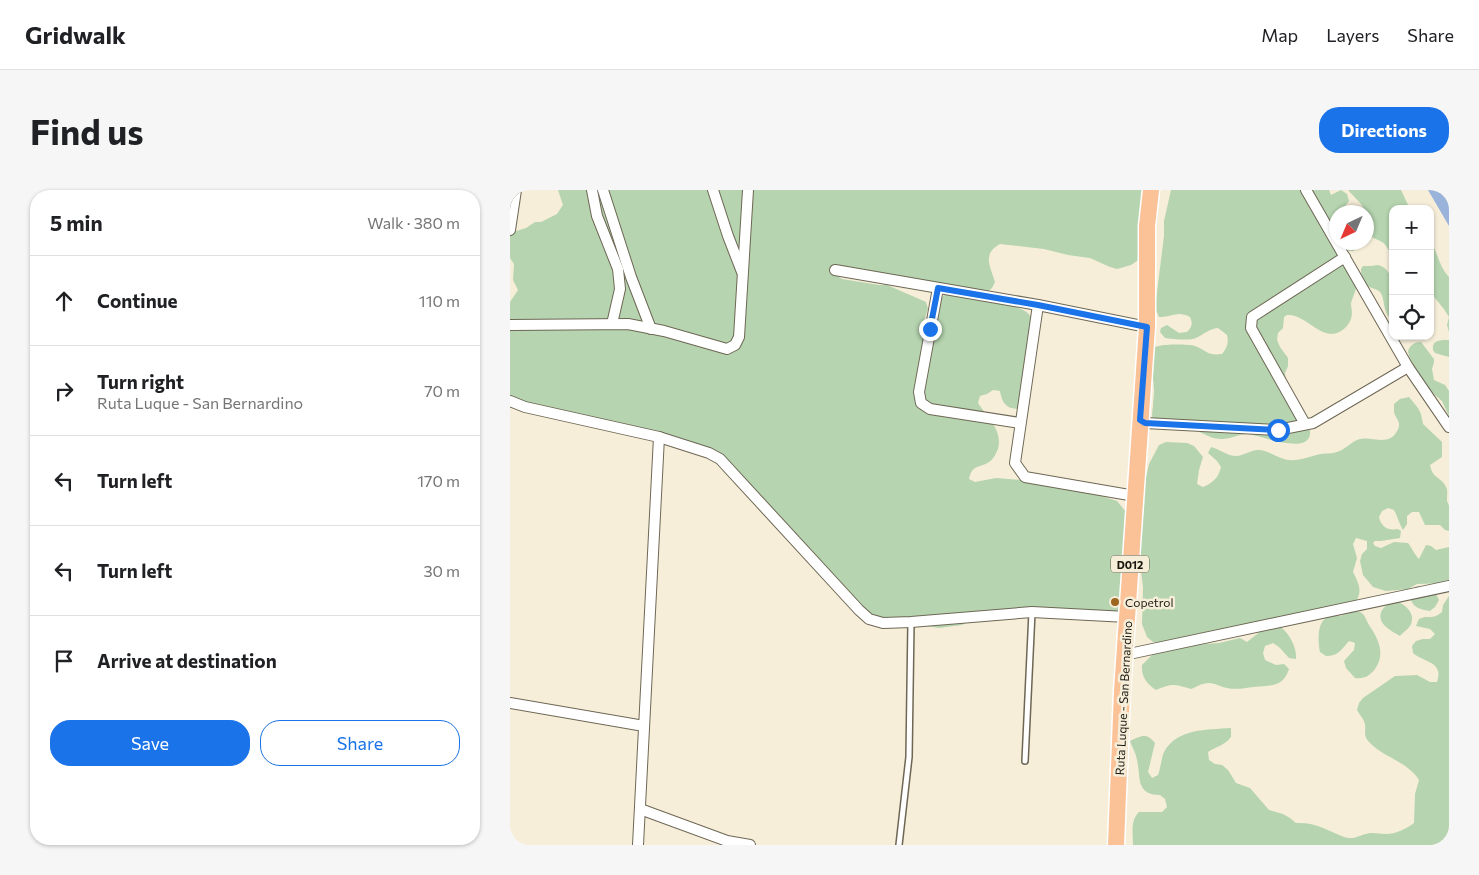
<!DOCTYPE html>
<meta charset="utf-8">
<style>
body{margin:0;font-family:Commissioner,sans-serif;background:#f6f6f6;color:#202124}
.controls{position:absolute;right:15px;top:15px;display:grid;overflow:hidden;border-radius:10px;box-shadow:0 1px 4px #0004}
.controls button{width:45px;height:45px;display:grid;place-items:center;padding:0;border:0;border-bottom:1px solid #e0e0e0;background:#fff;color:#202124;font:25px sans-serif}
.compass{position:absolute;left:819px;top:15px;width:45px;height:45px;border-radius:50%;background:#fff;box-shadow:0 1px 4px #0004;rotate:224deg}
.stop{position:absolute;width:15px;height:15px;margin:-11px;border:4px solid #1a73e8;border-radius:50%;background:#fff}
.stop.end{background:#1a73e8;border-color:#fff;box-shadow:0 1px 5px #0008}
.list{margin:0;padding:0;list-style:none}
h2{display:flex;justify-content:space-between;align-items:center;height:65px;margin:0;padding:0 20px;font-size:21px}
h2 small{font-size:16px;font-weight:400;color:#757577}
.list li{display:grid;grid-template-columns:32px 1fr auto;gap:15px;align-items:center;box-sizing:border-box;height:90px;padding:0 20px;border-top:1px solid #e0e0e0}
.list b{display:block;font-size:19px;white-space:nowrap}
.list p{margin:0;font-size:16px;white-space:nowrap;color:#757577}
.list em{font-size:16px;font-style:normal;color:#757577}
.actions{display:flex;gap:10px;padding:15px 20px}
.actions a{flex:1;padding:11px 0;border:1px solid #1a73e8;border-radius:20px;text-align:center;font-size:18px;color:#1a73e8}
.actions .main{background:#1a73e8;color:#fff}
.icon{flex:none;width:28px;height:28px;fill:none;stroke:currentColor;stroke-width:2;stroke-linecap:round;stroke-linejoin:round}
.map{position:relative;flex:none;width:939px;height:655px;overflow:hidden;border-radius:20px}
header{display:flex;align-items:center;gap:30px;box-sizing:border-box;height:70px;padding:0 25px;background:#fff;border-bottom:1px solid #e0e0e0}
header strong{font-size:24px}
nav{display:flex;gap:28px;margin-inline-start:auto;font-size:18px}
.intro{display:flex;align-items:center;justify-content:space-between;box-sizing:border-box;height:120px;padding:0 30px}
h1{margin:0;font-size:35px}
.button{padding:12px 22px;border-radius:20px;background:#1a73e8;color:#fff;font-size:18px;font-weight:700}
main{display:flex;gap:30px;padding:0 30px}
aside{flex:1;background:#fff;border-radius:20px;box-shadow:0 1px 4px #0004}
.map>svg:first-child{display:block}
</style>
<header>
<strong>Gridwalk</strong>
<nav><a>Map</a><a>Layers</a><a>Share</a></nav>
</header>
<div class="intro"><h1>Find us</h1><a class="button">Directions</a></div>
<main>
<aside>
<h2>5 min<small>Walk · 380 m</small></h2>
<ul class="list">
<li><svg class="icon" aria-label="ahead" viewBox="0 0 24 24"><path d="M12 20V5M6 11l6-6 6 6"/></svg><div><b>Continue</b></div><em>110 m</em></li>
<li><svg class="icon" aria-label="right" viewBox="0 0 24 24"><path d="M7 20v-9h11M14 6l5 5-5 5"/></svg><div><b>Turn right</b><p>Ruta Luque - San Bernardino</p></div><em>70 m</em></li>
<li><svg class="icon" aria-label="left" viewBox="0 0 24 24"><path d="M17 20v-9H6M10 6l-5 5 5 5"/></svg><div><b>Turn left</b></div><em>170 m</em></li>
<li><svg class="icon" aria-label="left" viewBox="0 0 24 24"><path d="M17 20v-9H6M10 6l-5 5 5 5"/></svg><div><b>Turn left</b></div><em>30 m</em></li>
<li><svg class="icon" aria-label="arrive" viewBox="0 0 24 24"><path d="M6 21V4h12l-3 4 3 4H6"/></svg><div><b>Arrive at destination</b></div></li>
</ul>
<div class="actions"><a class="main">Save</a><a>Share</a></div>
</aside>
<div class="map">
<svg width="939" height="655" viewBox="0 0 939 655">
<rect width="100%" height="100%" fill="#f6eed9"/>
<g fill="#b5d4af">
<path d="M48 0H633L630 65 627 71 621 75 607 79 600 77 580 68 558 65 534 59 490 54C472 64 480 76 485 92L482 98 476 103 374 83 329 79 326 85 332 89 369 95H377L416 112 418 119 411 139 415 145C420 129 423 109 439 103 459 107 496 111 513 120 518 122 521 127 524 131L509 219C496 219 492 213 490 201L483 200 477 204 470 206 468 213C477 227 493 240 488 259 486 263 484 269 479 272 469 279 463 273 459 289L465 292 486 288 524 291 580 302 607 311 616 322V404L608 431 593 430 560 421 471 425 452 435 429 438 405 434 381 432 359 424 248 302 219 279 208 269 160 252 115 245 0 210V112L8 100 3 90 4 74 0 68V43L16 38 25 32H31L47 24 53 15Z"/>
<path d="M661 0H819L821 5 831 0 837 4 839 11 833 19V22H826V52L850 53 844 61H839L832 57 836 77 846 98C845 103 842 109 841 113 841 118 843 123 841 129 839 134 836 138 831 141 812 153 796 123 777 125L774 127 773 138 768 143 767 150 770 157 778 168V176L775 183 777 197 800 240C803 268 750 245 738 244 729 244 721 249 712 249 700 250 688 239 676 237 662 234 657 248 645 234 641 229 642 222 643 216 643 211 644 206 644 201 644 187 639 173 641 159 643 158 646 156 649 156 655 154 680 154 685 156 697 161 698 166 712 164 717 158 719 153 717 145L708 138C699 139 694 144 686 148 680 151 662 149 655 148L650 142 651 138 657 135 669 143 677 142C682 137 683 134 680 127 667 120 661 128 649 127L645 118 654 46V31Z"/>
<path d="M838 0H891L900 19H883V65C878 61 877 55 872 52 867 49 862 48 857 44L856 22 851 14Z"/>
<path d="M920 51C928 62 929 77 939 87V142L937 135 939 127 934 119 920 102Z"/>
<path d="M868 75C889 80 883 115 883 132 871 120 876 110 870 102 867 99 866 100 862 98 853 95 851 88 851 79L853 76H861Z"/>
<path d="M933 150H939V167L925 163 923 160C922 152 926 151 933 150Z"/>
<path d="M911 152 924 169V172L922 179 924 190 935 195 939 201V226L932 211 912 194 899 166 898 161C900 155 905 152 911 152Z"/>
<path d="M899 207 908 218 911 224 913 234 932 252V267L920 275C923 290 931 286 936 297 938 301 937 304 937 309 937 314 938 311 939 316 939 324 939 333 939 341L935 340 930 335H915L909 322H902L897 326V334L893 340C889 334 888 327 884 320L878 318 872 321 869 327C871 337 878 341 888 339L891 341 890 348 871 351H865L863 353 865 356 871 358 884 352 898 353C902 358 904 364 909 369L916 355 921 356 926 360 939 357V393L907 394 898 399 876 401 863 397 853 385 850 371 852 364 857 359V351L846 348 843 354 847 368 843 382C849 394 853 401 845 413L657 453 643 452 637 447 632 434 633 397 628 359 634 319V296L639 274 649 255 656 252 677 253 684 256 693 267 689 280 687 294 693 297C703 293 709 287 711 277L707 271 698 263 701 257C709 259 718 266 726 266 734 266 740 260 748 260 758 260 765 267 774 269 786 273 799 266 811 264 816 263 822 264 827 262 835 260 840 252 850 249 862 246 877 256 886 243 893 232 886 230 884 222 884 219 884 216 884 214L890 209Z"/>
<path d="M907 396 922 398 926 404 929 410 925 417 920 421C906 419 899 415 900 400Z"/>
<path d="M939 406V655H623C623 643 620 631 629 622H652L657 617 655 609 650 605C625 605 631 586 627 570 626 563 622 557 620 551 631 546 636 542 645 553L638 582 642 588 648 585C651 577 651 569 654 562 667 538 697 540 721 538V547C714 556 707 556 698 562L699 570 705 574 712 575 718 580 726 593 740 598 759 620 773 624 780 628 786 633C806 632 816 640 834 647 843 650 848 646 856 644 862 642 869 644 876 644 886 644 896 639 904 633L905 604 909 590C897 571 874 568 859 552 853 546 856 541 855 534 854 529 849 524 847 520L849 513 853 508 885 486 907 485 920 492H927C934 471 914 473 903 463L902 456 906 451 913 449H920L925 444 920 439 906 436 909 429C920 424 921 431 932 422L933 415Z"/>
<path d="M885 411C894 413 906 423 901 434 899 439 893 442 890 446 885 443 879 440 875 436 865 425 873 415 885 411Z"/>
<path d="M842 422C844 422 848 422 850 422 855 424 856 430 859 435 868 448 876 464 865 479 859 486 855 489 845 488L836 478 834 471 844 460 845 453 839 451C831 460 828 466 816 466L810 462C808 451 806 429 821 426 824 425 827 426 830 426 834 425 838 423 842 422Z"/>
<path d="M765 438H772C780 445 787 458 786 469L779 468 769 457 763 453 755 456 753 463 755 470 766 475 774 474 779 479C773 498 760 495 744 497 734 498 727 500 717 498 711 497 705 493 699 493 692 493 686 497 681 499 664 494 662 493 646 500 636 493 631 486 632 475L643 464 671 456 709 453 730 448 737 452 751 441Z"/>
</g>
<path fill="#9ab3db" d="M918 0H939V36Z"/>
<g fill="none" stroke-linecap="round" stroke-linejoin="round">
<defs>
<g id="service">
<path d="M515 571 522 422"/>
<path d="M389 655 399 567 401 432"/>
</g>
<g id="minor">
<path d="M82 0 87 26 108 79 110 99 102 134"/>
<path d="M93 0 121 87 141 139"/>
<path d="M203 0 218 46 232 82"/>
<path d="M796 0 898 177 939 237"/>
<path d="M0 40 6 0"/>
<path d="M325 80 528 115 637 137"/>
<path d="M428 98 409 202 411 213 420 219 510 233"/>
<path d="M528 115 505 273 515 287 625 306"/>
<path d="M0 135 118 134 154 141 217 159 225 155 229 147 238 0"/>
<path d="M0 211 15 217 149 247 199 263 210 269 349 420 359 429 373 433 401 432 522 422 617 427"/>
<path d="M630 230 635 233 768 240 803 233 898 177"/>
<path d="M795 234 741 138 742 127 835 67"/>
<path d="M616 455 619 464 939 396"/>
<path d="M0 513 134 536"/>
<path d="M130 619 217 651 240 655"/>
<path d="M128 655 149 247"/>
</g>
<path id="primary" d="M606 655 612 501 637 137V36L641 0"/>
</defs>
<use href="#service" stroke="#6e6755" stroke-width="8"/>
<use href="#minor" stroke="#6e6755" stroke-width="12"/>
<use href="#primary" stroke="#fff" stroke-width="19"/>
<use href="#service" stroke="#fff" stroke-width="5"/>
<use href="#minor" stroke="#fff" stroke-width="10"/>
<use href="#primary" stroke="#fbc298" stroke-width="16"/>
</g>
<g fill="none" stroke-linecap="round" stroke-linejoin="round">
<path stroke="#1a73e8" stroke-width="6" d="M420 139 428 98 528 115 637 137 630 230 635 233 768 240"/>
</g>
<circle fill="#9d6720" stroke="#f6eed9" stroke-width="2" cx="605" cy="412" r="5"/>
<g text-anchor="middle" dominant-baseline="central" stroke-width="5" stroke-linejoin="round" paint-order="stroke">
<rect fill="#f6eed9" stroke="#5b574c" stroke-width="1" x="601" y="365.5" width="38" height="17" rx="4"/>
<g font-size="11" font-weight="bold" fill="#18160f">
<text x="620" y="374">D012</text>
</g>
<g font-size="12" fill="#18160f" stroke="#f6eed9" text-anchor="start">
<text x="615" y="412">Copetrol</text>
</g>
<g font-size="12" fill="#18160f" stroke="#f6eed9">
<text transform="translate(613 508) rotate(-87)">Ruta Luque - San Bernardino</text>
</g>
</g>
</svg>
<div class="controls">
<button>+</button>
<button>−</button>
<button><svg class="icon" aria-label="locate" viewBox="0 0 24 24"><circle cx="12" cy="12" r="6"/><path d="M12 2v4M12 18v4M2 12h4M18 12h4"/></svg></button>
</div>
<svg class="compass" viewBox="-18 -18 36 36"><path d="M0-13l5 13h-10z" fill="#e53935"/><path d="M0 13l5-13h-10z" fill="#757577"/></svg>
<div class="stop" style="left:768px;top:240px"></div>
<div class="stop end" style="left:420px;top:139px"></div>
</div>
</main>
